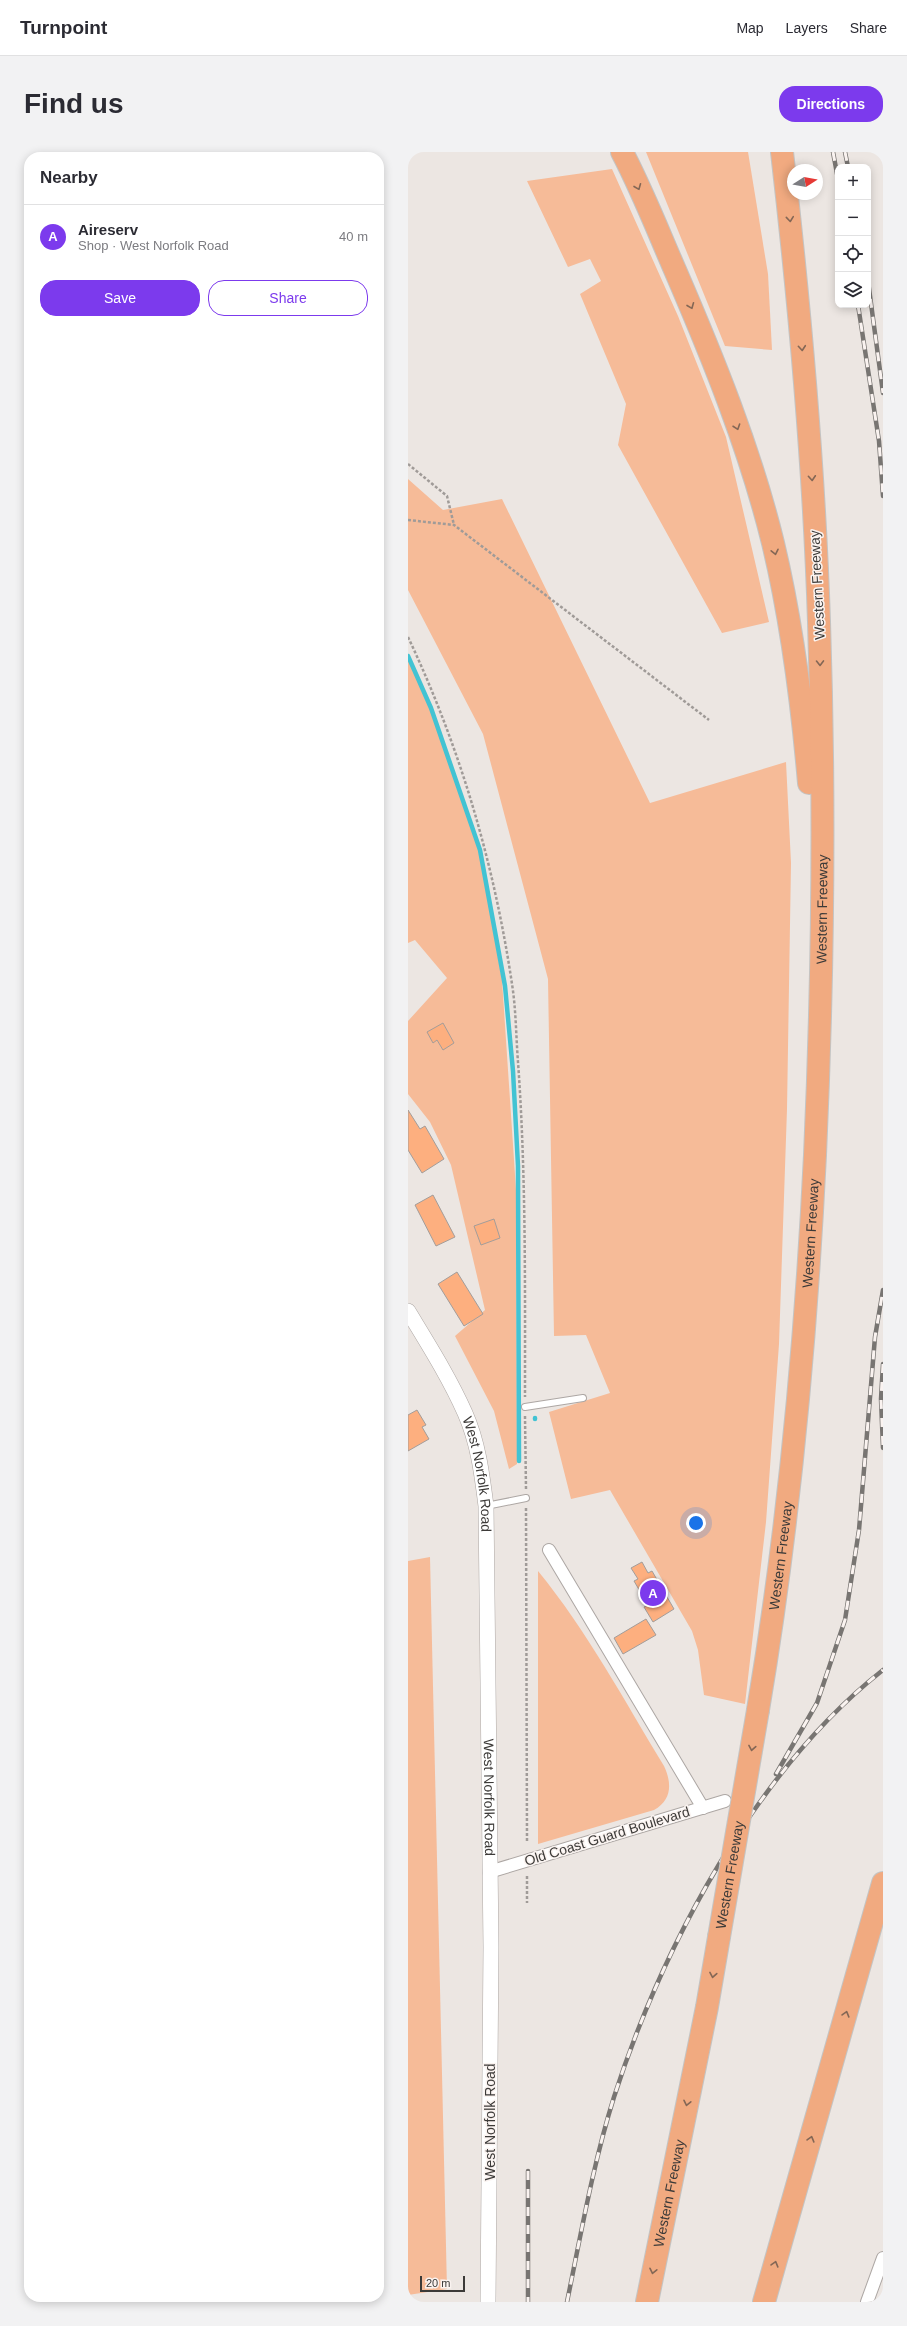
<!DOCTYPE html>
<meta charset="utf-8">
<style>
body{margin:0;font-family:Arial,sans-serif;background:#f2f2f3;color:#2b2b33}
.controls{position:absolute;right:12px;top:12px;display:grid;overflow:hidden;border-radius:8px;box-shadow:0 2px 10px #0003}
.controls button{width:36px;height:36px;display:grid;place-items:center;padding:0;border:0;border-bottom:1px solid #e1e1e2;background:#fff;color:#2b2b33;font:20px sans-serif}
.compass{position:absolute;left:379px;top:12px;width:36px;height:36px;border-radius:50%;background:#fff;box-shadow:0 2px 10px #0003;rotate:79deg}
.scale{position:absolute;left:12px;bottom:10px;width:45px;box-sizing:border-box;padding-left:4px;border:2px solid #3c3a38;border-top:0;font-size:11px;line-height:14px;white-space:nowrap;color:#3c3a38;-webkit-text-stroke:3px #faf3f0;paint-order:stroke}
.you{position:absolute;left:288px;top:1371px;width:14px;height:14px;margin:-10px;border:3px solid #fff;border-radius:50%;background:#1a73e8;box-shadow:0 0 0 6px #1a73e833}
.badge{display:grid;place-items:center;width:26px;height:26px;border-radius:50%;background:#7c3aed;color:#fff;font-size:13px;font-weight:700}
.pin{position:absolute;translate:-50% -50%;border:2px solid #fff;box-shadow:0 1px 4px #0006}
.list{margin:0;padding:0;list-style:none}
h2{display:flex;justify-content:space-between;align-items:center;height:52px;margin:0;padding:0 16px;font-size:17px}
h2 small{font-size:13px;font-weight:400;color:#7c7c81}
.list li{display:grid;grid-template-columns:26px 1fr auto;gap:12px;align-items:center;box-sizing:border-box;height:64px;padding:0 16px;border-top:1px solid #e1e1e2}
.list b{display:block;font-size:15px;white-space:nowrap}
.list p{margin:0;font-size:13px;white-space:nowrap;color:#7c7c81}
.list em{font-size:13px;font-style:normal;color:#7c7c81}
.actions{display:flex;gap:8px;padding:12px 16px}
.actions a{flex:1;padding:9px 0;border:1px solid #7c3aed;border-radius:16px;text-align:center;font-size:14px;color:#7c3aed}
.actions .main{background:#7c3aed;color:#fff}
.icon{flex:none;width:22px;height:22px;fill:none;stroke:currentColor;stroke-width:2;stroke-linecap:round;stroke-linejoin:round}
.map{position:relative;flex:none;width:475px;height:2150px;overflow:hidden;border-radius:16px}
header{display:flex;align-items:center;gap:24px;box-sizing:border-box;height:56px;padding:0 20px;background:#fff;border-bottom:1px solid #e1e1e2}
header strong{font-size:19px}
nav{display:flex;gap:22px;margin-inline-start:auto;font-size:14px}
.intro{display:flex;align-items:center;justify-content:space-between;box-sizing:border-box;height:96px;padding:0 24px}
h1{margin:0;font-size:28px}
.button{padding:10px 18px;border-radius:16px;background:#7c3aed;color:#fff;font-size:14px;font-weight:700}
main{display:flex;gap:24px;padding:0 24px}
aside{flex:1;background:#fff;border-radius:16px;box-shadow:0 2px 10px #0003}
.map>svg:first-child{display:block}
</style>
<header>
<strong>Turnpoint</strong>
<nav><a>Map</a><a>Layers</a><a>Share</a></nav>
</header>
<div class="intro"><h1>Find us</h1><a class="button">Directions</a></div>
<main>
<aside>
<h2>Nearby<small></small></h2>
<ul class="list">
<li><span class="badge">A</span><div><b>Aireserv</b><p>Shop · West Norfolk Road</p></div><em>40 m</em></li>
</ul>
<div class="actions"><a class="main">Save</a><a>Share</a></div>
</aside>
<div class="map">
<svg width="475" height="2150" viewBox="0 0 475 2150">
<rect width="100%" height="100%" fill="#ece6e2"/>
<g fill="#f6bb98">
<path d="M238 0H340L360 122 364 198 317 194Z"/>
<path d="M204 17 270 164 318 285 361 470 314 481 210 293 218 252 172 142 193 129 182 107 160 115 119 29Z"/>
<path d="M0 327 35 358 94 347 242 651 378 610 383 711 379 957 371 1192 358 1370 337 1552 296 1543 290 1498 284 1479 202 1338 163 1347 141 1260 202 1241 178 1183 146 1184 140 827 75 582 0 438Z"/>
<path d="M0 507 23 557 70 692 94 828 108 1038 109 1312 101 1317 86 1259 47 1184 77 1158 43 1013 22 970 0 942V869L39 826 7 788 0 791Z"/>
<path d="M22 1405 39 2137 0 2143V1409Z"/>
<path d="M130 1419C179 1479 216 1548 256 1614 264 1631 264 1648 246 1658L130 1692Z"/>
</g>
<g fill="none" stroke-linecap="round" stroke-linejoin="round">
<g stroke="#42c3d3" stroke-width="4.5">
<path d="M0 504 23 556 72 698 97 834 105 919 110 1014 111 1309"/>
<path d="M127 1267V1266"/>
</g>
</g>
<g fill="#fdaf7f" stroke="#a39d9a">
<path d="M35 871 46 891 35 898 29 888 25 891 19 880Z"/>
<path d="M0 958 12 977 17 974 36 1007 14 1021 0 998Z"/>
<path d="M25 1043 47 1085 28 1094 7 1053Z"/>
<path d="M86 1067 92 1086 73 1093 66 1074Z"/>
<path d="M49 1120 75 1162 56 1174 30 1132Z"/>
<path d="M9 1258 18 1273 14 1275 21 1287 0 1299V1263Z"/>
<path d="M234 1410 240 1421 244 1419 266 1457 245 1470 236 1455 240 1453 226 1429 230 1427 223 1416Z"/>
<path d="M238 1467 248 1483 215 1502 206 1486Z"/>
</g>
<g fill="none" stroke-linecap="round" stroke-linejoin="round">
<defs>
<g id="service">
<path d="M117 1255 175 1246"/>
<path d="M78 1354 118 1346"/>
</g>
<g id="minor">
<path d="M141 1398 295 1656"/>
<path d="M81 1720 317 1649"/>
<path d="M459 2150 475 2106"/>
</g>
<g id="tertiary">
<path id="s1" d="M0 1159C20 1192 41 1225 57 1261 70 1290 74 1322 78 1354L83 1795 80 2150"/>
</g>
<g id="motorway">
<path d="M214 0C234 38 250 79 267 118 305 206 342 297 365 391 384 470 394 550 401 631"/>
<path id="s2" d="M350 1558C381 1375 398 1189 407 1003 415 826 417 648 411 470 406 313 392 156 374 0"/>
<path id="s3" d="M239 2150 299 1855 311 1785"/>
<path d="M356 2150 475 1731"/>
</g>
</defs>
<use href="#service" stroke="#ada7a4" stroke-width="8"/>
<use href="#minor" stroke="#ada7a4" stroke-width="14"/>
<use href="#tertiary" stroke="#ada7a4" stroke-width="16"/>
<use href="#motorway" stroke="#c4c4c3" stroke-width="24"/>
<g stroke="#a09b98" stroke-width="2.5" stroke-dasharray="3 2" stroke-linecap="butt">
<path d="M0 312 39 344 46 373"/>
<path d="M0 368 46 373 301 568"/>
<path d="M0 485C52 595 86 711 104 832 108 857 108 884 110 910 118 1021 117 1134 117 1245"/>
<path d="M117 1264 118 1337"/>
<path d="M118 1356 119 1689"/>
<path d="M119 1724V1751"/>
</g>
<use href="#service" stroke="#fff" stroke-width="6"/>
<use href="#minor" stroke="#fff" stroke-width="12"/>
<use href="#tertiary" stroke="#fff" stroke-width="15"/>
<use href="#motorway" stroke="#f1aa80" stroke-width="22"/>
<defs>
<g id="rail">
<path d="M425 0 430 27"/>
<path d="M437 0 440 15"/>
<path d="M460 129 475 241"/>
<path d="M450 153 471 289 475 344"/>
<path d="M475 1212 473 1247 475 1296"/>
<path d="M368 1622 409 1551 437 1468 451 1378 467 1185 475 1138"/>
<path d="M120 2019V2150"/>
<path d="M159 2150C173 2082 185 2012 206 1945 255 1793 348 1618 475 1518"/>
</g>
</defs>
<use href="#rail" stroke="#787572" stroke-width="4.5"/>
<use href="#rail" stroke="#faf3f0" stroke-width="3" stroke-dasharray="9" stroke-linecap="butt"/>
<defs>
<g id="motorway-bridge">
<path id="s4" d="M311 1785 350 1558"/>
</g>
</defs>
<use href="#motorway-bridge" stroke="#c4c4c3" stroke-width="24" stroke-linecap="butt"/>
<use href="#motorway-bridge" stroke="#f1aa80" stroke-width="22"/>
</g>
<defs><path id="oneway-chevron" d="M-2-3.5L2.5 0L-2 3.5" fill="none" stroke-width="1.6" stroke-linecap="round" stroke-linejoin="round"/></defs>
<g stroke="#846755">
<use href="#oneway-chevron" transform="translate(230 35) rotate(68)"/>
<use href="#oneway-chevron" transform="translate(382 67) rotate(84)"/>
<use href="#oneway-chevron" transform="translate(283 154) rotate(68)"/>
<use href="#oneway-chevron" transform="translate(394 196) rotate(85)"/>
<use href="#oneway-chevron" transform="translate(329 275) rotate(71)"/>
<use href="#oneway-chevron" transform="translate(404 326) rotate(86)"/>
<use href="#oneway-chevron" transform="translate(367 400) rotate(78)"/>
<use href="#oneway-chevron" transform="translate(412 511) rotate(89)"/>
<use href="#oneway-chevron" transform="translate(344 1596) rotate(100)"/>
<use href="#oneway-chevron" transform="translate(305 1823) rotate(100)"/>
<use href="#oneway-chevron" transform="translate(438 1862) rotate(-74)"/>
<use href="#oneway-chevron" transform="translate(279 1951) rotate(102)"/>
<use href="#oneway-chevron" transform="translate(403 1987) rotate(-74)"/>
<use href="#oneway-chevron" transform="translate(367 2112) rotate(-74)"/>
<use href="#oneway-chevron" transform="translate(245 2119) rotate(102)"/>
</g>
<g text-anchor="middle" dominant-baseline="central" stroke-width="3" stroke-linejoin="round" paint-order="stroke">
<g font-size="14" fill="#3c3a38" stroke="#faf3f0">
<text transform="translate(409 433) rotate(-93)">Western Freeway</text>
<text stroke="none"><textPath href="#s2" startOffset="804">Western Freeway</textPath></text>
<text stroke="none"><textPath href="#s2" startOffset="480">Western Freeway</textPath></text>
<text stroke="none"><textPath href="#s1" startOffset="180">West Norfolk Road</textPath></text>
<text stroke="none"><textPath href="#s2" startOffset="156">Western Freeway</textPath></text>
<text stroke="none"><textPath href="#s1" startOffset="504">West Norfolk Road</textPath></text>
<text transform="translate(199 1684) rotate(-17)">Old Coast Guard Boulevard</text>
<text stroke="none"><textPath href="#s4" startOffset="63">Western Freeway</textPath></text>
<text transform="translate(82 1970) rotate(-90)">West Norfolk Road</text>
<text stroke="none"><textPath href="#s3" startOffset="111">Western Freeway</textPath></text>
</g>
</g>
</svg>
<div class="controls">
<button>+</button>
<button>−</button>
<button><svg class="icon" aria-label="locate" viewBox="0 0 24 24"><circle cx="12" cy="12" r="6"/><path d="M12 2v4M12 18v4M2 12h4M18 12h4"/></svg></button>
<button><svg class="icon" aria-label="layers" viewBox="0 0 24 24"><path d="M12 4l9 5-9 5-9-5zM3 14l9 5 9-5"/></svg></button>
</div>
<svg class="compass" viewBox="-18 -18 36 36"><path d="M0-13l5 13h-10z" fill="#e53935"/><path d="M0 13l5-13h-10z" fill="#7c7c81"/></svg>
<div class="scale">20 m</div>
<div class="you"></div>
<div class="pin badge" style="left:245px;top:1441px">A</div>
</div>
</main>
